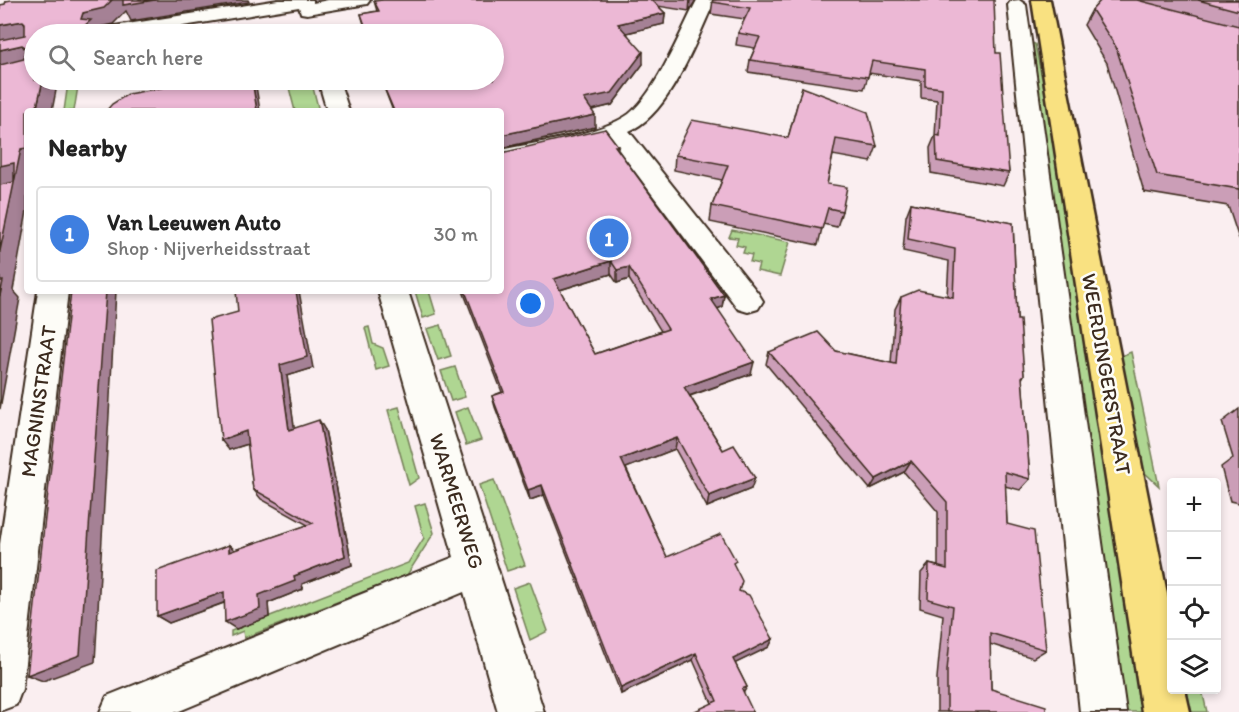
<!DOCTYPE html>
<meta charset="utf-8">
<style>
body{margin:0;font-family:Itim,sans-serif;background:#f6f6f6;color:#222}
.controls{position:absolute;right:18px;bottom:18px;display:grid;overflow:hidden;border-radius:6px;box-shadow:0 3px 9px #0003}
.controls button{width:54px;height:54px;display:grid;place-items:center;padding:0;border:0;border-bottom:2px solid #e0e0e0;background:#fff;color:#222;font:30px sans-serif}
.you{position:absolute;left:531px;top:304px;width:21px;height:21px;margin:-15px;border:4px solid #fff;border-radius:50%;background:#1a73e8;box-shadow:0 0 0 9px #1a73e833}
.badge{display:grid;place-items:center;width:39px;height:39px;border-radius:50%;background:#d93025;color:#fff;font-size:20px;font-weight:700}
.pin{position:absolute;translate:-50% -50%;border:3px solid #fff;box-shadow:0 2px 6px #0006}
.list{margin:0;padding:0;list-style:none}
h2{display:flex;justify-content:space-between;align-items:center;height:78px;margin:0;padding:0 24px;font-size:26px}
h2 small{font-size:20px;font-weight:400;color:#767676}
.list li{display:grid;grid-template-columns:39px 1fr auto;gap:18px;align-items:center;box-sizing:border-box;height:96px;margin:0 12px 12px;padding:0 12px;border:2px solid #e0e0e0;border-radius:6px}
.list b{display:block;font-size:22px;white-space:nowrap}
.list p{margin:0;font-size:20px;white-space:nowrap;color:#767676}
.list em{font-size:20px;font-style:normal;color:#767676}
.icon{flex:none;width:33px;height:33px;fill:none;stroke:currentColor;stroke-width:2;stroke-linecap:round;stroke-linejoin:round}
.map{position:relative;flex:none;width:1239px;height:712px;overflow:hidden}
.search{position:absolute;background:#fff;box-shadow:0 3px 9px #0003;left:24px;top:24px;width:480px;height:66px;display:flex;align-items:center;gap:15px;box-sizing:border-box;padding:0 21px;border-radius:33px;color:#767676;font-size:22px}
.panel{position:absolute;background:#fff;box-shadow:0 3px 9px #0003;left:24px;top:108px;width:480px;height:186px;border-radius:6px}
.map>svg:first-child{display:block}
</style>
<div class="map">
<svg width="1239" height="712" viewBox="0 0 1239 712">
<rect width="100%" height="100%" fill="#faeef0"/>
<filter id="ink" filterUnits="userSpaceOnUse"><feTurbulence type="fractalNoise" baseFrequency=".0167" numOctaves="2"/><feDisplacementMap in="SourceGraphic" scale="12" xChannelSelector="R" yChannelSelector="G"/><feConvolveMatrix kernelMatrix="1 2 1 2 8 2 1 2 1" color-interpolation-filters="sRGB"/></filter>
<g filter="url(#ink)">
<g fill="#afd692" stroke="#758058" stroke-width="1.5">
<path d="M1029 42 1035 44 1046 98 1142 712H1119Z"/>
<path d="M58 80H79L74 111H64L68 83Z"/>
<path d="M287 80H311L319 111H295Z"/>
<path d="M732 230 790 242 780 276 757 271 759 264 750 262 752 255 743 253 745 247 736 245 738 238 729 237Z"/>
<path d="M415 291H429L436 314 423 318Z"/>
<path d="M441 325 451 356 438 360 427 329Z"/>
<path d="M369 327 373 344 383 348 389 366 376 370 365 328Z"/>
<path d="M1131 352 1159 486 1144 472 1121 356Z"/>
<path d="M455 367 465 397 451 401 441 371Z"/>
<path d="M399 407 419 478 409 485 388 410Z"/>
<path d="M468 407 481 440 466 445 455 412Z"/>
<path d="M494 480 525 565 507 571 479 485Z"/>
<path d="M425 503 434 533 407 575 244 638 243 631 231 636V631L408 563 424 538 415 506Z"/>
<path d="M530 582 548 631 530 640 513 588Z"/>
<path d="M1187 690H1202L1207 712H1191Z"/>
</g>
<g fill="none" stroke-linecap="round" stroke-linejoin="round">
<defs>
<g id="minor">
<path d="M278 0H313V3L328 0H370L367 4 307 14 301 13 299 7 134 34H92L95 30 102 28Z"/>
<path d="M697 0H715C697 38 670 115 629 131L758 293 763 301 758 309 748 312 738 309 610 138 501 164V150C536 142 600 135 629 114 656 93 681 31 697 0Z"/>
<path d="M1019 0 1026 5 1126 712H1080L1008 5 1011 1Z"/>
<path d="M318 80H339L349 111H327Z"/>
<path d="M38 291H68L22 689 16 705 0 711V544Z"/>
<path d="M378 291H408L544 712H498L464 592 177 712H100L107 696 454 557Z"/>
</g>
<path id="major" d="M1032 0H1050L1172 619V690H1185L1190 712H1142Z"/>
</defs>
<use href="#minor" stroke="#3b2a1e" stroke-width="4"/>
<use href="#major" stroke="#3b2a1e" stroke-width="5"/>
<use href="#minor" fill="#fdfcf7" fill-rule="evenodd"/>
<use href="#major" fill="#f9e181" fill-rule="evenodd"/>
</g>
<g fill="#cb9eb7" stroke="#3b2a1e" stroke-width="1.5" fill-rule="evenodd">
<path d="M383 0H696L689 11 658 6 665 13 664 24 627 33 643 64 612 105 591 110 595 127 501 148V111H393L381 80 494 34H367L361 14 377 11 374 1Z"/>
<path d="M713 0 996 53 1009 173 1003 186 931 173 930 148 935 136 937 100 921 98V81L869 73 864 89 748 72 750 60 755 48 736 45 738 33 745 19 711 14Z"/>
<path d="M1101 0H1239V239L1228 206 1144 192 1107 63 1084 25 1092 10Z"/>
<path d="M802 87 877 146 871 162 833 155 827 184 842 211 837 227 823 224 818 245 710 222 712 206 722 180 674 170 675 155 788 138Z"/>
<path d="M605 129 618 146V151L724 295 722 307 717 309 751 374 690 396 723 450 751 489 707 507 675 449 626 468 667 557 734 566 739 591 773 639 769 647 735 663 747 687 744 692 712 703 693 660 621 694 544 495 530 500 495 407 492 396 502 392 463 291H501ZM611 274 617 283 629 279 661 331 595 354 560 290Z"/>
<path d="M911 203 1013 223 1017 317 1024 375 1022 379 1030 479 1020 490 1005 486 1007 524 1046 650 1033 658 990 644 991 689 1046 712H937V678L943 615 920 608 921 573 929 564 938 566V512L904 472 870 489 766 364 769 352 836 351 891 363 895 309 901 297 947 296 949 261 903 251 906 216Z"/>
<path d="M238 312 313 368 287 376 294 428 325 430 352 565 302 584 303 589 268 603 269 617 236 629 224 603 169 623 157 616 229 545 235 550 308 525 261 499 253 489 248 444 229 450Z"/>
<path d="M1239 409V503L1230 501 1221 467 1233 458 1222 422Z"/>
</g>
<g fill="#a58195" stroke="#3b2a1e" stroke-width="1.5">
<path d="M112 0H248L249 2 131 21 126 11 113 24 95 28 99 34H75L83 13Z"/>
<path d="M690 0H696L689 11Z"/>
<path d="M665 13 664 24 618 35V24Z"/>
<path d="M23 21 34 37 0 43V25Z"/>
<path d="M22 45 34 62 0 69V50Z"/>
<path d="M643 52V64L612 105 584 112V99Z"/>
<path d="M43 80H58L52 111H36Z"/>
<path d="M252 80H255L260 111H257Z"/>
<path d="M595 115V127L501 148V135Z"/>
<path d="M27 148V211L13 290 20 298 0 409V166L21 149Z"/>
<path d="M611 261V274L556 291 554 279Z"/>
<path d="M629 267V279L617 283V270Z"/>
<path d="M106 291H116L95 662 43 681 27 675Z"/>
<path d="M296 291H299L313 368 287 376 296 440 289 430 280 365Z"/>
<path d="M724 295 722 307 709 312 711 299Z"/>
<path d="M754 362 751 374 683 398 684 387Z"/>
<path d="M319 420 325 430 352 565 302 584 303 589 268 603 269 617 236 629 225 622 259 595 294 576 345 556Z"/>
<path d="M246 431 254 442 229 450 221 440Z"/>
<path d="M677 438 675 449 621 470V459Z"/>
<path d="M911 461 904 472 870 489 876 479Z"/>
<path d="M755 478 751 489 707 507 709 496Z"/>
<path d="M542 485 544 495 530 500 528 490Z"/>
<path d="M229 545 238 553 229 552Z"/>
<path d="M224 592 234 599 169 623 157 616Z"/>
<path d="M773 639 769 647 730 666 733 659Z"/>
<path d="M696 653 693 660 621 694V688Z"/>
</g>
<g fill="#ecb8d5" stroke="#3b2a1e" stroke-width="1.5" fill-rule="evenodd">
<path d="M11 0H112L104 8 83 13 81 19 91 20 75 34H34V80H43L36 111H27V148L21 149 0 251V185L14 182V163L0 166V65L24 59 25 47 22 45 0 50V40L25 35V23L23 21 0 25V5L5 4 6 1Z"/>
<path d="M123 0H155L123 5Z"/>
<path d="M383 0H652L665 13 618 24 643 52 612 93 584 99 595 115 501 135V111H394L381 80H494V34H368L361 14 379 11 374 1Z"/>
<path d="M713 0H994L996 53H1000L1009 173 937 161 936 135 940 136 942 88 925 86V69L872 61 868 77 750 60 760 37 738 33 750 8 712 2Z"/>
<path d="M1101 0H1137L1239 26V189L1157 175 1116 47 1092 10Z"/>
<path d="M1198 0H1239V11Z"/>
<path d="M204 80H252L257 111H106L112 104 128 94Z"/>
<path d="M802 87 868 112 877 146 836 139 827 184 847 187 842 211 828 208 822 229 712 206 728 165 675 155 692 120 788 138Z"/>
<path d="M605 129 618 146H615L724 295 711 299 754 362 684 387 723 450 734 445 755 478 709 496 677 438 621 459 667 557 721 534 736 561 733 563 742 581 739 591 749 595 773 639 733 659 747 687 742 689 753 712H693L717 701 696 653 621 688 542 485 528 490 492 396 504 392 465 291H501V153ZM611 261 617 270 629 267 668 329 595 354 554 279Z"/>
<path d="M911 203 1013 223 1017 317V320H1020L1024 375 1022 377 1030 479 1005 472 1007 524 1034 531 1046 650 990 633 991 689 1046 706V712H947V671L953 606 928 599 929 564 947 569V502L911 461 876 479 769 352 818 332 836 351 896 364 901 297 918 290 953 297 955 249 908 239Z"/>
<path d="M0 281H3L0 296Z"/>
<path d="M71 291H106L80 655 27 675Z"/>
<path d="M236 291H296L307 357 280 365 289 430 319 420 345 556 294 576 295 581 259 595 260 609 225 622 224 592 157 616V571L229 545V552L313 523 253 489 246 431 221 440 209 320 238 312Z"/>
</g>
</g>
<g text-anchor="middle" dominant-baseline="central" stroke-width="5" stroke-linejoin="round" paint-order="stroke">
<g font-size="21" fill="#3b2a1e" stroke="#fdfcf7">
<text transform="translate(1107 374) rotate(80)">WEERDINGERSTRAAT</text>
<text transform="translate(38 401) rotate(-82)">MAGNINSTRAAT</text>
<text transform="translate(457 501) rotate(73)">WARMEERWEG</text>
</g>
</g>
</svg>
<div class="controls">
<button>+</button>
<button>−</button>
<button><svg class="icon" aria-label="locate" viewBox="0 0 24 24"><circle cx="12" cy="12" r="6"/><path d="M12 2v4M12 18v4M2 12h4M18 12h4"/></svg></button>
<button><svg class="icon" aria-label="layers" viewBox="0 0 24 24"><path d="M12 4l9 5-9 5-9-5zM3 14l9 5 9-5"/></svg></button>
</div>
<div class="you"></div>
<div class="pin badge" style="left:609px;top:238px;background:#3f7fe0">1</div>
<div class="search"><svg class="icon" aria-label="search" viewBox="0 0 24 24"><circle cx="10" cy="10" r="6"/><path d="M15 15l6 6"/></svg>Search here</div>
<section class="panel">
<h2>Nearby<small></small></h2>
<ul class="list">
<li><span class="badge" style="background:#3f7fe0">1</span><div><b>Van Leeuwen Auto</b><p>Shop · Nijverheidsstraat</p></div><em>30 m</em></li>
</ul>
</section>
</div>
